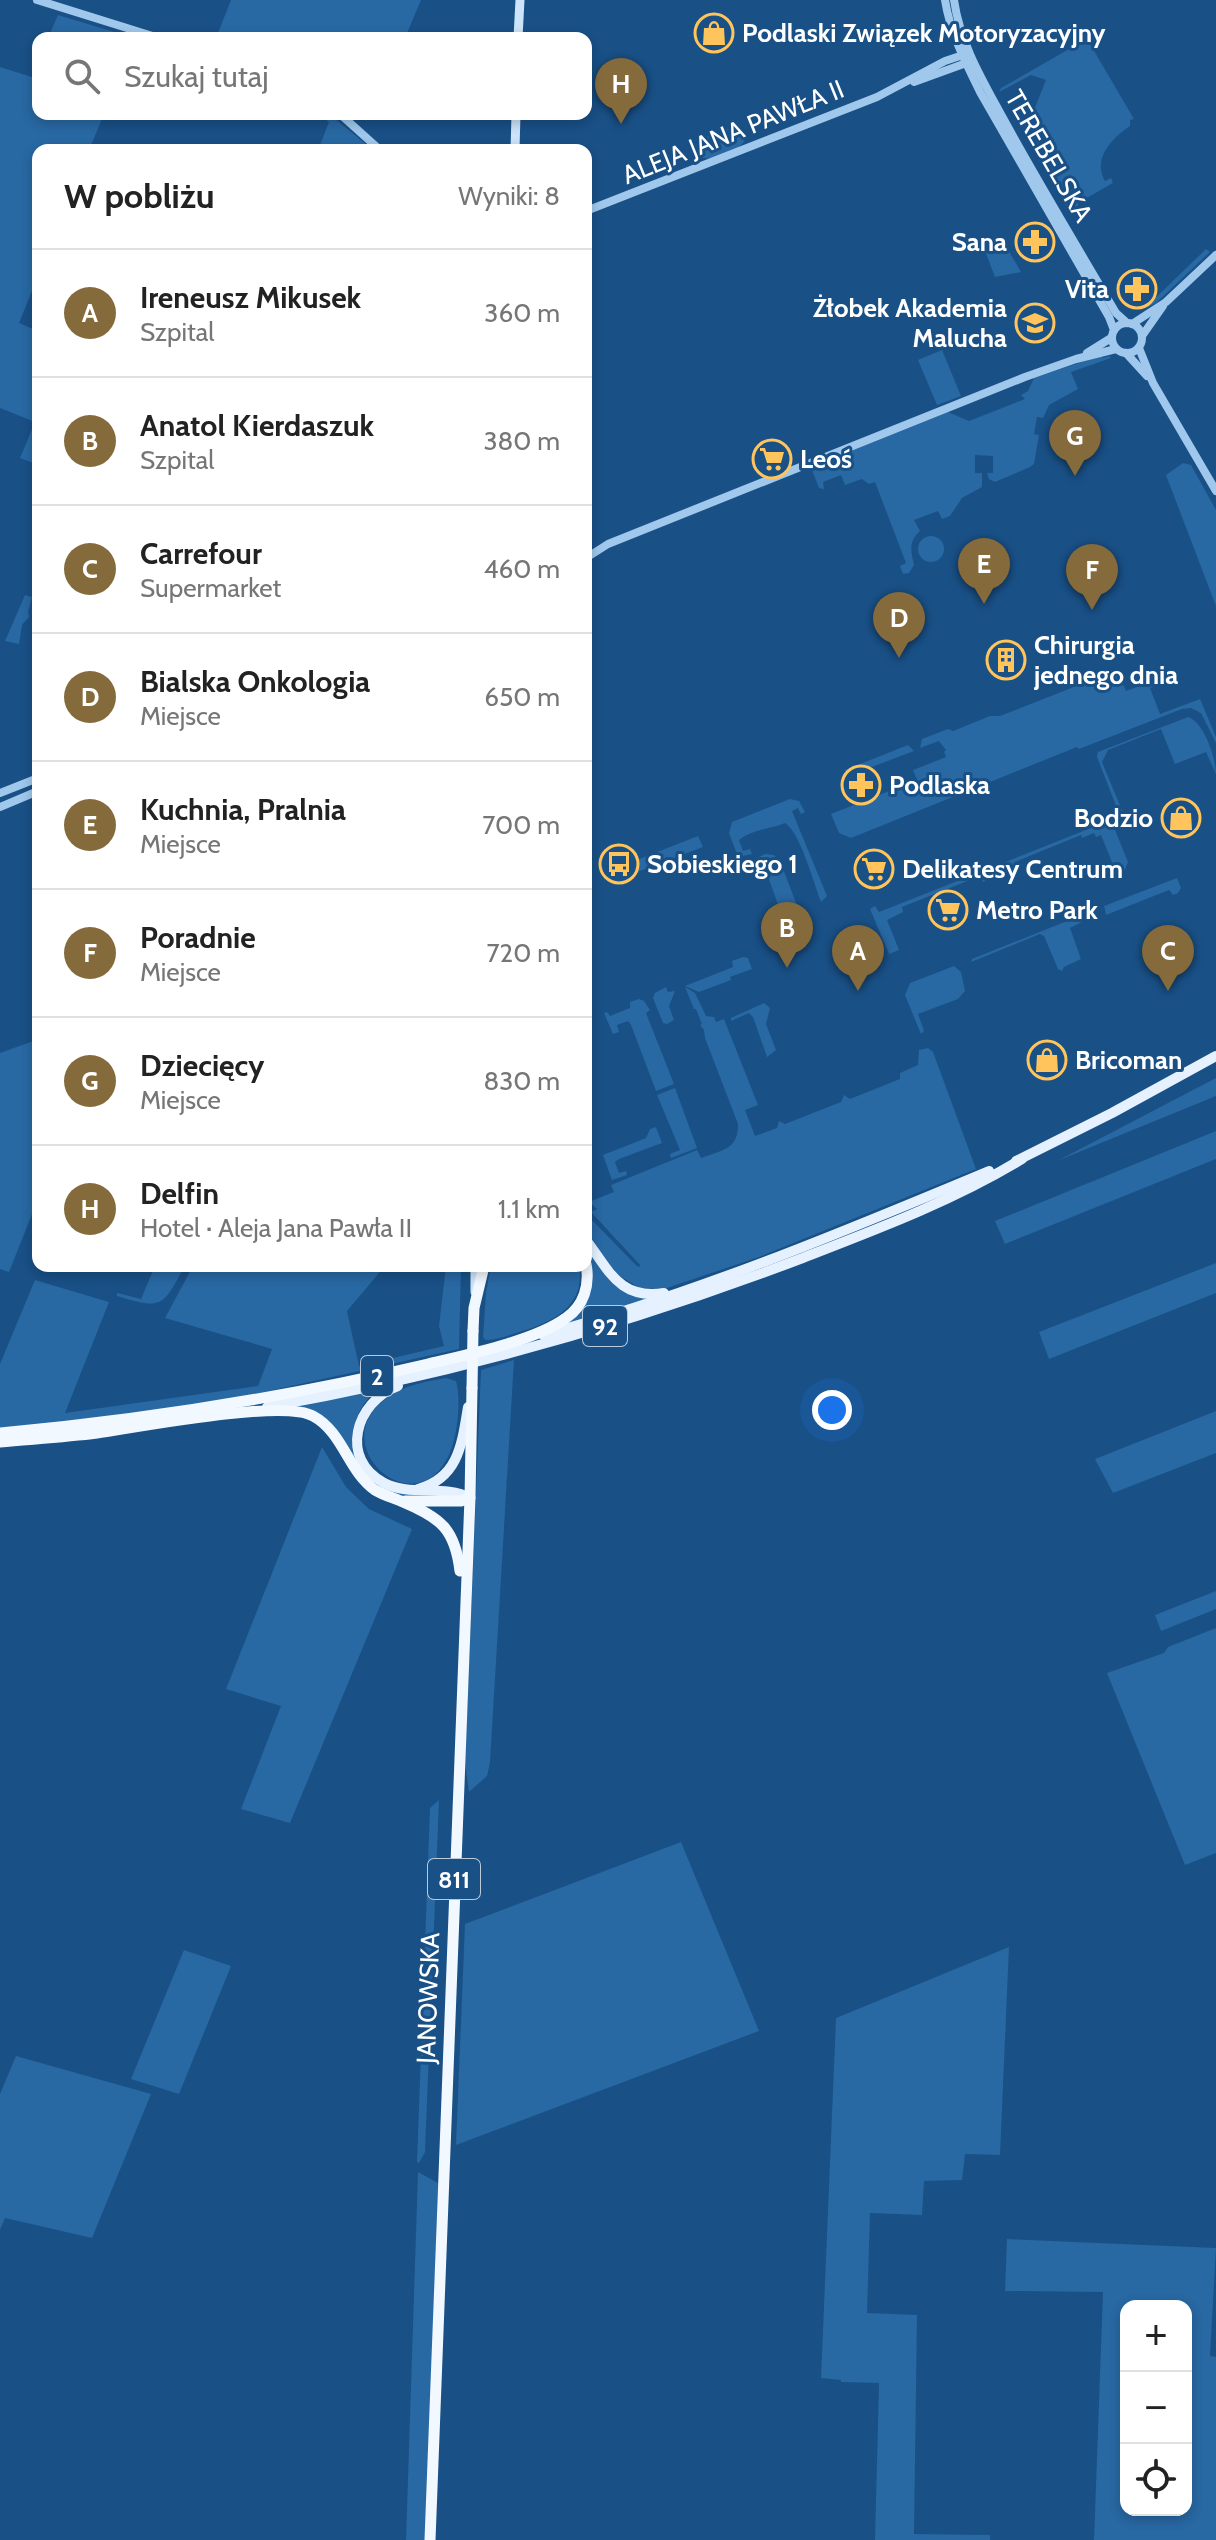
<!DOCTYPE html>
<html lang="pl">
<meta charset="utf-8">
<style>
body{margin:0;font-family:Cabin,sans-serif;background:#f2f2f2;color:#222}
.controls{position:absolute;right:24px;bottom:24px;display:grid;overflow:hidden;border-radius:16px;box-shadow:0 4px 12px #0003}
.controls button{width:72px;height:72px;display:grid;place-items:center;padding:0;border:0;border-bottom:2px solid #e0e0e0;background:#fff;color:#222;font:40px sans-serif}
.you{position:absolute;left:832px;top:1410px;width:28px;height:28px;margin:-20px;border:6px solid #fff;border-radius:50%;background:#1a73e8;box-shadow:0 0 0 12px #1a73e833}
.badge{display:grid;place-items:center;width:52px;height:52px;border-radius:50%;background:#856b3c;color:#fff;font-size:26px;font-weight:700}
.pin{position:absolute;translate:-50% -66px;filter:drop-shadow(0 2px 4px #0008)}
.pin::after{content:'';position:absolute;top:42px;width:28px;height:24px;background:inherit;clip-path:polygon(0 0,100% 0,50% 100%)}
.list{margin:0;padding:0;list-style:none}
h2{display:flex;justify-content:space-between;align-items:center;height:104px;margin:0;padding:0 32px;font-size:34px}
h2 small{font-size:26px;font-weight:400;color:#767676}
.list li{display:grid;grid-template-columns:52px 1fr auto;gap:24px;align-items:center;box-sizing:border-box;height:128px;padding:0 32px;border-top:2px solid #e0e0e0}
.list b{display:block;font-size:30px;white-space:nowrap}
.list p{margin:0;font-size:26px;white-space:nowrap;color:#767676}
.list em{font-size:26px;font-style:normal;color:#767676}
.icon{flex:none;width:44px;height:44px;fill:none;stroke:currentColor;stroke-width:2;stroke-linecap:round;stroke-linejoin:round}
.map{position:relative;flex:none;width:1216px;height:2540px;overflow:hidden}
.search{position:absolute;background:#fff;box-shadow:0 4px 12px #0003;left:32px;top:32px;width:560px;height:88px;display:flex;align-items:center;gap:20px;box-sizing:border-box;padding:0 28px;border-radius:16px;color:#767676;font-size:30px}
.panel{position:absolute;background:#fff;box-shadow:0 4px 12px #0003;left:32px;top:144px;width:560px;height:1128px;border-radius:16px}
.map>svg:first-child{display:block}
</style>
<div class="map">
<svg width="1216" height="2540" viewBox="0 0 1216 2540">
<rect width="100%" height="100%" fill="#195086"/>
<g fill="#2868a3" fill-rule="evenodd">
<path d="M231 0H421L405 38H216Z"/>
<path d="M58 15 134 38H48Z"/>
<path d="M1083 41 1090 44 1134 119 1130 120V126C1112 138 1092 159 1105 181L1111 178 1113 183 1078 203V210L1071 214 1024 135 1046 80 1031 75 999 92 1001 88Z"/>
<path d="M38 64V114H104L89 150H38V276L19 323 38 331V415L36 421 38 423V465L20 458 35 422 0 408V67L32 77Z"/>
<path d="M317 114H329L367 145 365 150H318L329 122Z"/>
<path d="M730 128 742 132 745 140C739 152 712 162 700 157L695 147 698 141 701 139 704 145 708 143 706 137 709 136 712 142 722 139 720 132Z"/>
<path d="M995 247 998 252 1007 248 1021 272 995 277 985 251Z"/>
<path d="M1206 249 1210 252 1156 303 1144 309Z"/>
<path d="M942 350 961 396 937 405 918 360Z"/>
<path d="M1102 355 1103 358 1109 356 1111 358 1071 372 1078 389 1049 405 1043 418 1037 417 1034 434 1039 435 1034 464 1030 467 995 482 989 479 987 473H993V456L975 455V473H982V487L962 498 950 516 942 519 938 511 914 520 920 531C908 542 911 551 914 565L909 573 903 574 900 566 906 563 875 482 869 484 862 479 845 485 841 475 823 482 824 489 819 488 812 470 816 465 948 412 969 421 1025 399 1021 395 1028 391 1034 378Z"/>
<path d="M1183 463 1191 465 1216 510V606L1166 475Z"/>
<circle cx="931" cy="549" r="13"/>
<path d="M25 595 32 597 28 612 29 617 22 625 19 644 5 641Z"/>
<path d="M1117 670 1126 691 1161 678 1163 683 1150 688 1160 714 1200 699 1216 737V743L1201 713 1191 708 1182 709 1079 749 1077 747 851 838 839 833 831 814 917 780 913 770 946 757 944 752 946 750 939 741 920 748 922 739 948 729 953 731 990 716H1000Z"/>
<path d="M1188 717C1204 722 1216 758 1216 774L1206 752 1175 764 1161 729 1108 750 1102 762 1124 815 1120 816 1097 757 1098 752Z"/>
<path d="M908 745 914 751 848 776 845 770Z"/>
<path d="M790 799 799 801 805 812 801 814 798 808 792 811 827 896 821 902C814 884 800 832 785 823 768 830 752 829 739 840L743 851 750 849 752 854 738 857 729 833 732 822Z"/>
<path d="M1111 820 1128 862 1123 875 1118 877 1101 835 1096 837 1094 833 1082 838 1081 835 1015 862 1018 868 1012 870 1009 865 987 874 988 879 983 882 980 876 902 907 903 912 887 920 899 950 889 954 870 909 875 906 879 912Z"/>
<path d="M698 836 703 847 624 877V865Z"/>
<path d="M765 854 774 855 780 861 798 908 796 914 783 919 764 865 760 861 743 868 742 865Z"/>
<path d="M1177 878 1181 888 1178 893 1173 895 1169 890 1106 915 1104 906Z"/>
<path d="M1082 915V922L1070 928 1081 959 1064 967 1062 971 1058 969 1044 936 1040 934 971 962 972 959Z"/>
<path d="M743 957 748 958 752 969 730 977 731 980 699 992 685 986 733 967 732 961Z"/>
<path d="M954 966 961 972 965 991 958 999 918 1014 924 1031 921 1034 905 995 910 983Z"/>
<path d="M666 987 668 992 675 991 669 1006 674 1020 667 1024 663 1023 653 998 655 993Z"/>
<path d="M685 987 695 993 706 1016 714 1017 716 1022 724 1019 758 1105 745 1110 755 1136 777 1128 779 1121 785 1124 841 1102 844 1095 850 1099 900 1079V1073L918 1065 919 1050 928 1048 933 1052 976 1169 759 1257 664 1289 640 1288 616 1274 586 1234V1214L636 1265 639 1267 640 1265 591 1212 597 1209 589 1202 614 1192 611 1185 697 1150 701 1158C725 1149 738 1149 738 1124L705 1038 704 1030 700 1025 702 1024 696 1009H694Z"/>
<path d="M639 999 644 1001 650 1010 646 1013 674 1084 656 1091 631 1025 628 1021 617 1025 619 1032 613 1034 604 1013 607 1012 610 1016 630 1008V1002Z"/>
<path d="M764 1003 770 1008 766 1024 776 1050 767 1057 753 1017 749 1013 731 1021V1018Z"/>
<path d="M36 1040 38 1046V1199L9 1272 0 1269V1053Z"/>
<path d="M1216 1078V1096L1057 1161Z"/>
<path d="M675 1088 697 1148 671 1158 670 1154 680 1150 657 1095Z"/>
<path d="M656 1127 662 1143 619 1159 615 1162 619 1173 626 1171 627 1175 612 1180 603 1155 646 1138 650 1129Z"/>
<path d="M1216 1131V1159L1005 1244 995 1221Z"/>
<path d="M586 1246 614 1284 651 1298 567 1324 580 1311 589 1261Z"/>
<path d="M1216 1263V1293L1049 1359 1039 1332Z"/>
<path d="M155 1266H185C162 1307 163 1310 117 1296V1293L141 1299Z"/>
<path d="M193 1266H385L347 1311 359 1366 444 1346 439 1326 446 1266H461L459 1349 233 1399 114 1418 0 1428V1364L35 1280 109 1302 65 1413 258 1386 272 1349 165 1318Z"/>
<path d="M491 1266H579C586 1308 550 1323 516 1333 506 1336 496 1340 485 1340L483 1337 486 1293Z"/>
<path d="M514 1360 490 1762 487 1776 469 1792 465 1763 481 1370Z"/>
<path d="M446 1378 456 1381C461 1399 458 1429 452 1447 421 1538 308 1436 399 1391 413 1383 431 1381 446 1378Z"/>
<path d="M379 1388C345 1417 356 1437 367 1474L441 1495V1498C426 1497 405 1500 391 1494 350 1478 342 1419 297 1405Z"/>
<path d="M1216 1411V1453L1113 1493 1095 1459Z"/>
<path d="M322 1447 346 1487 369 1509 412 1529 290 1823 241 1809 281 1706 226 1689Z"/>
<path d="M1216 1591V1609L1161 1631 1155 1615Z"/>
<path d="M1216 1628V1853L1185 1865 1107 1673 1164 1653 1168 1647Z"/>
<path d="M439 1800 425 2152 419 2163 417 2162 430 1808Z"/>
<path d="M681 1842 759 2031 456 2145 465 1924Z"/>
<path d="M1009 1947 1000 2155 965 2154 962 2180 924 2181 922 2215 870 2213 867 2313 917 2315 914 2534 990 2535V2540H875L879 2383 841 2382V2380L821 2378 836 2018Z"/>
<path d="M184 1950 231 1966 179 2094 131 2079Z"/>
<path d="M16 2056 151 2094 92 2238 5 2218 0 2230V2094Z"/>
<path d="M418 2172 438 2183 426 2540H406Z"/>
<path d="M1007 2239 1216 2248 1210 2356 1216 2357V2540H1094L1103 2292 1005 2291ZM1126 2306H1186V2510H1126Z"/>
</g>
<g fill="none" stroke-linecap="round" stroke-linejoin="round">
<g stroke="#9fc8ec" stroke-width="8">
<path d="M37 0 159 38"/>
<path d="M945 0C950 33 966 63 980 92L1109 317 1114 330"/>
<path d="M954 0C960 43 983 81 1003 118 1039 184 1078 248 1116 313L1127 323"/>
<path d="M914 82 969 62"/>
<path d="M340 114 380 150"/>
<path d="M586 211 877 97 945 61 969 53"/>
<circle cx="1127" cy="338" r="15"/>
<path d="M1132 324 1166 302 1216 255"/>
<path d="M1142 336 1163 306"/>
<path d="M1139 348 1153 383 1216 491"/>
<path d="M1087 353 1111 338"/>
<path d="M1126 353 1147 376"/>
<path d="M586 558 608 544 1025 377 1076 359 1116 349"/>
<path d="M0 793 38 778"/>
<path d="M0 807 38 791"/>
</g>
<g stroke="#cce3f9" stroke-width="9">
<path d="M518 38 520 0"/>
<path d="M515 150 516 114"/>
<path d="M475 1292V1266"/>
</g>
<g stroke="#e5f1ff" stroke-width="10">
<path d="M1016 1161 1112 1113 1216 1056"/>
<path d="M586 1240C609 1270 619 1300 664 1293"/>
<path d="M543 1335C697 1293 843 1232 989 1171"/>
<path d="M398 1386C355 1402 339 1459 384 1483 411 1497 444 1484 470 1498"/>
<path d="M267 1407C449 1375 627 1325 800 1259 875 1230 953 1201 1022 1159"/>
<path d="M418 1489C459 1478 462 1443 468 1407"/>
</g>
<g stroke="#f2f8ff" stroke-width="11">
<path d="M473 1331 474 1308 484 1266"/>
<path d="M0 1433C144 1420 287 1397 428 1364 466 1355 535 1341 566 1318 584 1306 590 1285 586 1264"/>
<path d="M0 1442C32 1439 65 1437 97 1433 138 1427 283 1399 313 1416 343 1432 348 1471 375 1490 383 1495 394 1498 403 1502 441 1518 455 1529 460 1571"/>
<path d="M405 1501H461L470 1498"/>
<path d="M430 2540 470 1498 472 1388"/>
</g>
<path stroke="#f2f8ff" stroke-width="11" d="M472 1388 473 1331"/>
</g>
<defs>
<symbol id="shop-ring" viewBox="-11 -11 22 22"><circle r="9.5" fill="#195086" stroke="#ffc45b" stroke-width="1.5"/><path d="M-5-2.5h2.3a2.7 3.5 0 0 1 5.4 0H5L5.5 6h-11ZM-1.5-2.5h3a1.5 2.3 0 0 0-3 0Z" fill="#ffc45b"/></symbol>
<symbol id="pharmacy-ring" viewBox="-11 -11 22 22"><circle r="9.5" fill="#195086" stroke="#ffc45b" stroke-width="1.5"/><path d="M-2-6h4v4h4v4h-4v4h-4v-4h-4v-4h4Z" fill="#ffc45b"/></symbol>
<symbol id="school-ring" viewBox="-11 -11 22 22"><circle r="9.5" fill="#195086" stroke="#ffc45b" stroke-width="1.5"/><path d="M0-5L7-2L0 1L-7-2ZM-4 1L0 2.5L4 1V4Q0 6-4 4Z" fill="#ffc45b"/></symbol>
<symbol id="supermarket-ring" viewBox="-11 -11 22 22"><circle r="9.5" fill="#195086" stroke="#ffc45b" stroke-width="1.5"/><path d="M-6-5.5h2.5l.6 2H6L4.5 2H-2.5L-4.4-4H-6ZM-1.5 3.2a1.3 1.3 0 1 0 .1 0ZM3 3.2a1.3 1.3 0 1 0 .1 0Z" fill="#ffc45b"/></symbol>
<symbol id="building-ring" viewBox="-11 -11 22 22"><circle r="9.5" fill="#195086" stroke="#ffc45b" stroke-width="1.5"/><path d="M-4-6H4V6H1V3H-1V6H-4ZM-2.5-4.3h1.7v1.8h-1.7ZM.8-4.3h1.7v1.8H.8ZM-2.5-1h1.7V.8h-1.7ZM.8-1h1.7V.8H.8Z" fill="#ffc45b"/></symbol>
<symbol id="bus-ring" viewBox="-11 -11 22 22"><circle r="9.5" fill="#195086" stroke="#ffc45b" stroke-width="1.5"/><path d="M-5-6H5V4H4V6H2V4H-2V6H-4V4H-5ZM-3.5-4V0h7V-4ZM-3.5 1.2v1.5H-2V1.2ZM2 1.2v1.5H3.5V1.2Z" fill="#ffc45b"/></symbol>
</defs>
<g fill-rule="evenodd">
<use href="#shop-ring" x="692" y="11" width="44" height="44"/>
<use href="#pharmacy-ring" x="1013" y="220" width="44" height="44"/>
<use href="#pharmacy-ring" x="1115" y="267" width="44" height="44"/>
<use href="#school-ring" x="1013" y="301" width="44" height="44"/>
<use href="#supermarket-ring" x="750" y="437" width="44" height="44"/>
<use href="#building-ring" x="984" y="638" width="44" height="44"/>
<use href="#pharmacy-ring" x="839" y="763" width="44" height="44"/>
<use href="#shop-ring" x="1159" y="796" width="44" height="44"/>
<use href="#bus-ring" x="597" y="842" width="44" height="44"/>
<use href="#supermarket-ring" x="852" y="847" width="44" height="44"/>
<use href="#supermarket-ring" x="926" y="888" width="44" height="44"/>
<use href="#shop-ring" x="1025" y="1038" width="44" height="44"/>
</g>
<g text-anchor="middle" dominant-baseline="central" stroke-width="6" stroke-linejoin="round" paint-order="stroke">
<g fill="#195086" stroke="#bacadb" stroke-width="2">
<rect x="583" y="1306" width="44" height="40" rx="6"/>
<rect x="361" y="1356" width="32" height="40" rx="6"/>
<rect x="428" y="1859" width="52" height="40" rx="6"/>
</g>
<g font-size="24" font-weight="bold" fill="#fff">
<text x="605" y="1326">92</text>
<text x="377" y="1376">2</text>
<text x="454" y="1879">811</text>
</g>
<g font-size="26" font-weight="bold" fill="#fff" stroke="#195086" text-anchor="start">
<text x="742" y="33">Podlaski Związek Motoryzacyjny</text>
<text x="1007" y="242" text-anchor="end">Sana</text>
<text x="1109" y="289" text-anchor="end">Vita</text>
<text x="1007" y="308" text-anchor="end">Żłobek Akademia<tspan x="1007" dy="30">Malucha</tspan></text>
<text x="800" y="459">Leoś</text>
<text x="1034" y="645">Chirurgia<tspan x="1034" dy="30">jednego dnia</tspan></text>
<text x="889" y="785">Podlaska</text>
<text x="1153" y="818" text-anchor="end">Bodzio</text>
<text x="647" y="864">Sobieskiego 1</text>
<text x="902" y="869">Delikatesy Centrum</text>
<text x="976" y="910">Metro Park</text>
<text x="1075" y="1060">Bricoman</text>
</g>
<g font-size="26" fill="#fff" stroke="#195086">
<text transform="translate(733 132) rotate(-22)">ALEJA JANA PAWŁA II</text>
<text transform="translate(1049 156) rotate(60)">TEREBELSKA</text>
<text transform="translate(428 1998) rotate(-88)">JANOWSKA</text>
</g>
</g>
</svg>
<div class="controls">
<button>+</button>
<button>−</button>
<button><svg class="icon" aria-label="locate" viewBox="0 0 24 24"><circle cx="12" cy="12" r="6"/><path d="M12 2v4M12 18v4M2 12h4M18 12h4"/></svg></button>
</div>
<div class="you"></div>
<div class="pin badge" style="left:858px;top:991px">A</div>
<div class="pin badge" style="left:787px;top:968px">B</div>
<div class="pin badge" style="left:1168px;top:991px">C</div>
<div class="pin badge" style="left:899px;top:658px">D</div>
<div class="pin badge" style="left:984px;top:604px">E</div>
<div class="pin badge" style="left:1092px;top:610px">F</div>
<div class="pin badge" style="left:1075px;top:476px">G</div>
<div class="pin badge" style="left:621px;top:124px">H</div>
<div class="search"><svg class="icon" aria-label="search" viewBox="0 0 24 24"><circle cx="10" cy="10" r="6"/><path d="M15 15l6 6"/></svg>Szukaj tutaj</div>
<section class="panel">
<h2>W pobliżu<small>Wyniki: 8</small></h2>
<ul class="list">
<li><span class="badge">A</span><div><b>Ireneusz Mikusek</b><p>Szpital</p></div><em>360 m</em></li>
<li><span class="badge">B</span><div><b>Anatol Kierdaszuk</b><p>Szpital</p></div><em>380 m</em></li>
<li><span class="badge">C</span><div><b>Carrefour</b><p>Supermarket</p></div><em>460 m</em></li>
<li><span class="badge">D</span><div><b>Bialska Onkologia</b><p>Miejsce</p></div><em>650 m</em></li>
<li><span class="badge">E</span><div><b>Kuchnia, Pralnia</b><p>Miejsce</p></div><em>700 m</em></li>
<li><span class="badge">F</span><div><b>Poradnie</b><p>Miejsce</p></div><em>720 m</em></li>
<li><span class="badge">G</span><div><b>Dziecięcy</b><p>Miejsce</p></div><em>830 m</em></li>
<li><span class="badge">H</span><div><b>Delfin</b><p>Hotel · Aleja Jana Pawła II</p></div><em>1.1 km</em></li>
</ul>
</section>
</div>
